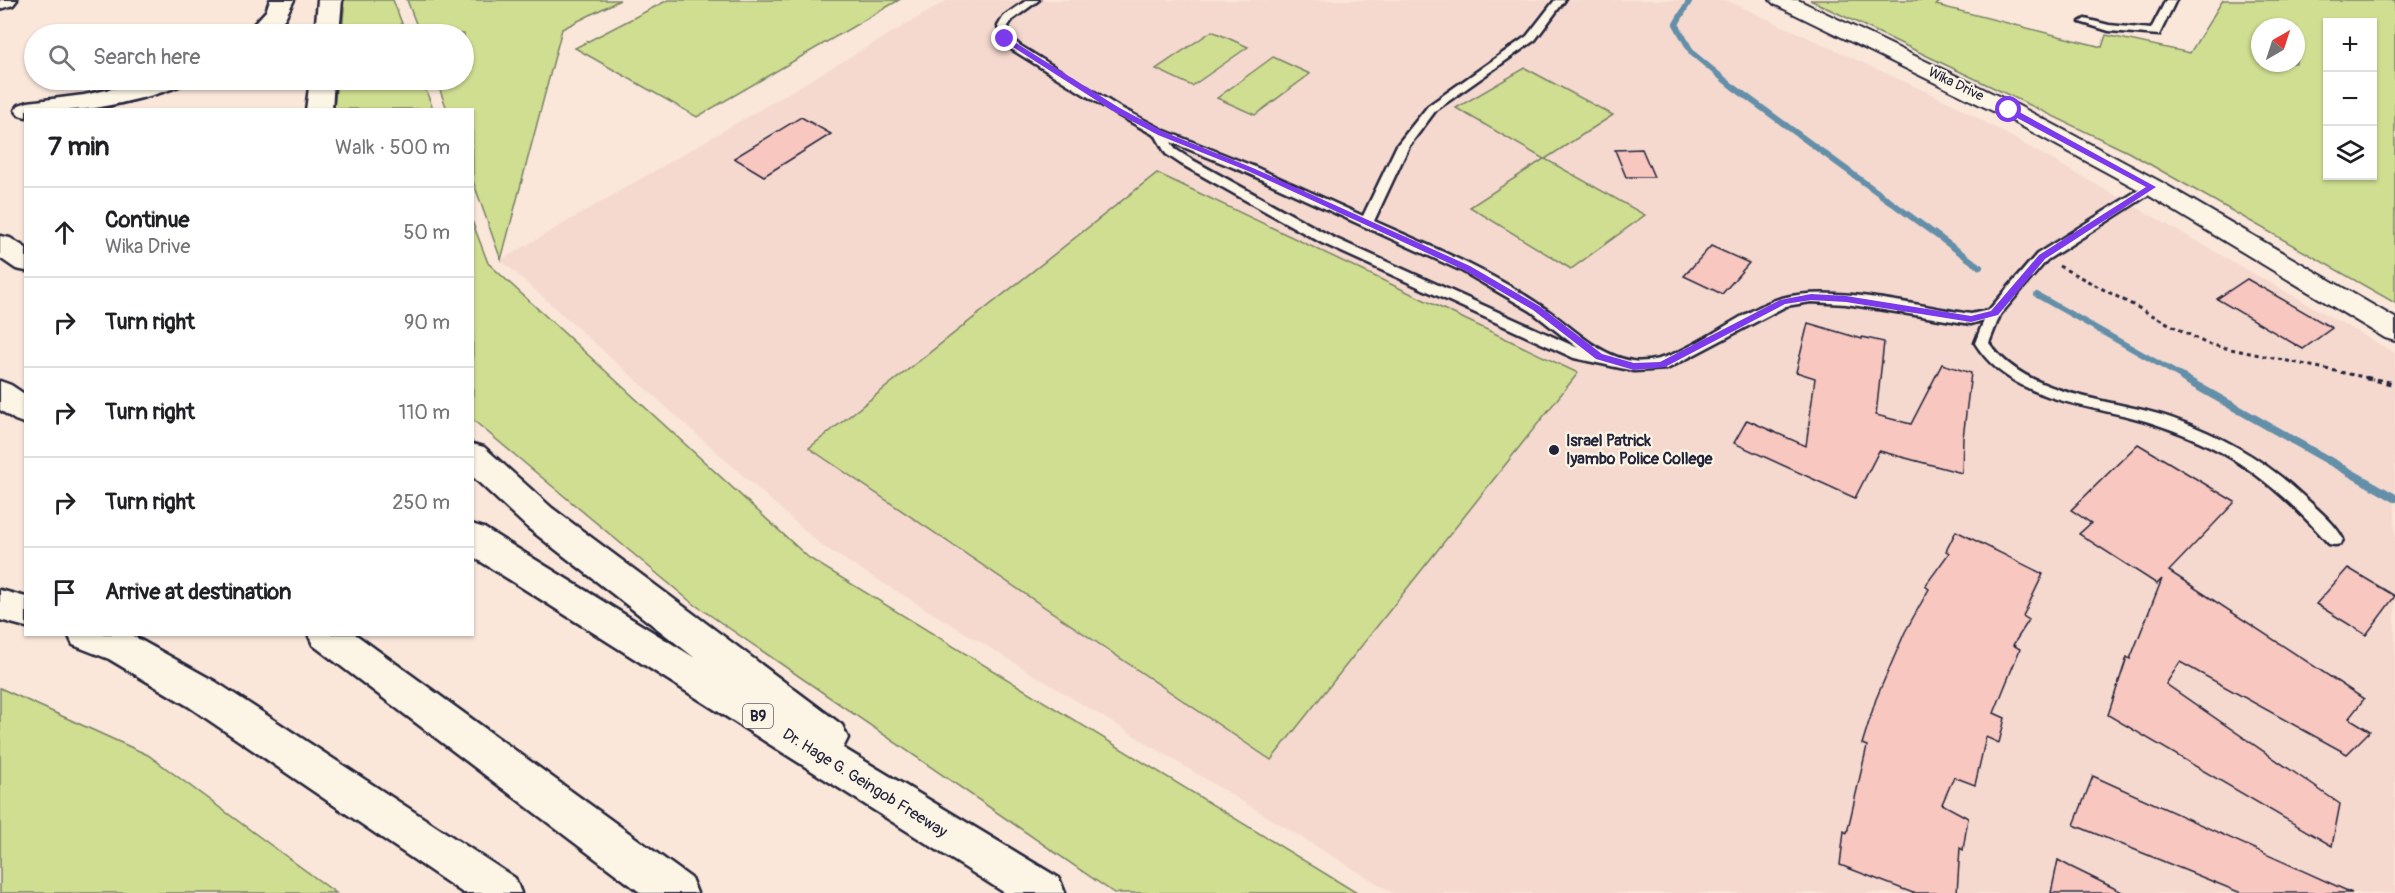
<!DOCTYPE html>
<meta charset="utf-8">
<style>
body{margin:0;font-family:Pangolin,sans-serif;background:#f2f2f2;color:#202124}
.controls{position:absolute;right:18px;top:18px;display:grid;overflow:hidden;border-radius:0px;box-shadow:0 2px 4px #0004}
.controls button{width:54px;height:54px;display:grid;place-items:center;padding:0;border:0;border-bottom:2px solid #e0e0e0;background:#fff;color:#202124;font:30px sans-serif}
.compass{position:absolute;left:2251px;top:18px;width:54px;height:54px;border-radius:50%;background:#fff;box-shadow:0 2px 4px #0004;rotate:39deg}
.stop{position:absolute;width:18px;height:18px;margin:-14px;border:4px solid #7c3aed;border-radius:50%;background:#fff}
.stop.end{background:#7c3aed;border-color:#fff;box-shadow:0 2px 6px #0008}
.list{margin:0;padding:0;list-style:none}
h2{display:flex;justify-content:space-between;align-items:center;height:78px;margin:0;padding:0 24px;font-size:26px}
h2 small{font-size:20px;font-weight:400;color:#757577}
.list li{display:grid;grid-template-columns:39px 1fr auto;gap:18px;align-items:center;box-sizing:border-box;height:90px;padding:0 24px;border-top:2px solid #e0e0e0}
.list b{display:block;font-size:22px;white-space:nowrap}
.list p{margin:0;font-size:20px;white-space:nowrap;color:#757577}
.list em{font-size:20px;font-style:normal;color:#757577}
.icon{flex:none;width:33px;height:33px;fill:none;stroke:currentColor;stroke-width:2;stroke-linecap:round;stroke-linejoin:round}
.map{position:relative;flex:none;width:2395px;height:893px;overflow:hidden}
.search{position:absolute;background:#fff;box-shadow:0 2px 4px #0004;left:24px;top:24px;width:450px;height:66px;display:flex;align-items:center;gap:15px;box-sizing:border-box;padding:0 21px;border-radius:33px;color:#757577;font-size:22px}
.panel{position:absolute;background:#fff;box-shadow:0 2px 4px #0004;left:24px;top:108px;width:450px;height:528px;border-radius:0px}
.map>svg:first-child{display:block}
</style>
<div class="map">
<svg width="2395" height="893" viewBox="0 0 2395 893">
<rect width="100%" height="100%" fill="#fae7da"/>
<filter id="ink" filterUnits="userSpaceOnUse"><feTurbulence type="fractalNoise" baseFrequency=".0167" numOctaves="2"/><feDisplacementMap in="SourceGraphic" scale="12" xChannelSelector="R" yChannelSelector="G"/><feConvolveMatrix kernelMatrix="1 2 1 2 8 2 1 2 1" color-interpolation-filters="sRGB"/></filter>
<g filter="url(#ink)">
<path fill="#f5d9cf" d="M948 0H1726L1953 104 2395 353V893H1393L822 546 501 260Z"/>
<g fill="#cfde91" stroke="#788066" stroke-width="1.5" fill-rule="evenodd">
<path d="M341 0H393L406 34H342L344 8Z"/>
<path d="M407 0H620L562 29 501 260 473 181 472 110 447 109 436 80H464V34H420Z"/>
<path d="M668 0H899L697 117 575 48Z"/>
<path d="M1810 0H1942L1936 5 2102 47 2106 35 2190 53 2223 0H2395V303L2128 152ZM2328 22H2372V176H2328ZM2260 27H2296V63H2260Z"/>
<path d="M1212 31 1248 47 1192 86 1156 69Z"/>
<path d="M1273 57 1310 74 1255 115 1217 98Z"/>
<path d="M1525 68 1613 115 1545 159 1645 215 1571 269 1470 207 1544 159 1456 108Z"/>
<path d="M337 80H422L433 109H334Z"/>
<path d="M1157 173 1578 373 1271 760 809 448Z"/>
<path d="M472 221 488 263 809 558 1357 893H1114L691 602 473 420Z"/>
<path d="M0 688 148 755 336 893H0Z"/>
</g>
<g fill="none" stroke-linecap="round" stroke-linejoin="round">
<g stroke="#648fa9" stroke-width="6">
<path d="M1690 0 1676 24 1692 53 1732 86 1980 267"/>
<path d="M2037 295 2186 379"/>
</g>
<path stroke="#648fa9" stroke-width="8" d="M2183 378 2395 498"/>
</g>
<g fill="#f7c7c0" stroke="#22223b" stroke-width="1.5">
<path d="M801 117 831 134 764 176 734 158Z"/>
<path d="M1642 149 1654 177H1626L1615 150Z"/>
<path d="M1711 246 1749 263 1722 294 1684 276Z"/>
<path d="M2247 279 2332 328 2303 349 2217 299Z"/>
<path d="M1808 323 1862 339V337L1884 342 1876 415 1911 424 1942 364 1971 373 1963 438 1962 473 1879 451 1855 498 1734 443 1747 420 1806 446 1815 378 1796 372Z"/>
<path d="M2138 444 2235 502 2169 571 2364 699 2349 718 2370 731 2347 754 2180 662 2166 684 2340 804 2332 846 2108 715 2127 657 2130 659 2162 579 2157 584 2079 534 2091 523 2071 510Z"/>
<path d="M1956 531 2043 574 2023 616 2029 620 2013 645 2020 649 1994 713 2005 718 1999 743 1986 737 1975 785 1954 777 1942 804 1968 818 1963 850 1960 848 1957 893H1913L1840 865 1844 831 1847 833 1867 746 1862 744 1876 699 1905 632 1929 589 1925 586 1949 553 1946 551Z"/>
<path d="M2348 568 2395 596 2366 635 2316 604Z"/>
<path d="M2093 776 2352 893H2241L2074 825Z"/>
<path d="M2058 860 2069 866 2124 893H2051Z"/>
</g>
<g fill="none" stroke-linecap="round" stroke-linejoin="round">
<defs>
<g id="service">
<path d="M1027 0H1039L1012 20 1008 26 1010 37 1019 45 1119 107 1165 131 1255 167 1363 216 1397 145 1428 106 1527 36 1555 0H1565L1535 40 1436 110 1409 146 1374 221C1430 246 1488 270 1540 305 1571 325 1594 354 1632 361 1679 368 1737 310 1782 298 1833 284 1917 306 1971 314L1989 310 2037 254 2148 184H2156L2158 187 2156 190 2047 260 2000 315 1989 343C2029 399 2114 398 2174 419 2223 436 2266 461 2303 496 2316 508 2335 523 2343 539L2341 544 2335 545 2329 544C2292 502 2252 465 2201 442 2177 431 2152 422 2127 416 2072 403 2007 395 1975 343L1984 320 1971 324 1846 304 1811 302 1786 306 1667 369 1634 371 1574 358 1322 243 1181 164 1166 154 1156 136 1111 111 1011 49 1000 38 998 26 1004 16ZM1171 142 1247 173 1462 271 1531 311 1578 348 1332 237 1189 158 1175 149Z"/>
<path d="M2166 0H2176L2159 35 2109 31 2080 22 2085 19 2109 25 2151 29Z"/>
</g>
<path id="minor" d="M1770 0H1798L2017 105 2161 182 2395 318V341L2385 338 2143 192 2001 115 1774 4Z"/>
<path id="trunk" d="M0 0H17L13 5 0 9Z"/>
<g id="motorway">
<path d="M270 0H294L285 18 270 34H245L266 11Z"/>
<path d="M318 0H342L339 34H315Z"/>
<path d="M151 80H188C181 91 103 108 86 109 67 111 45 110 26 110V117L19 115 15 110 19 105 28 102 84 95Z"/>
<path d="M310 80H334L332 110H306Z"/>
<path d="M0 236 10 238 26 248V271L16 269 0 258Z"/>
<path d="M0 381 11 385 26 395V424L15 420 0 410Z"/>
<path d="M472 444 484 447 552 508 842 725 848 738 843 748 1059 878 1065 893H1005L472 556V524L484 528 695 658 528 528 472 476Z"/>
<path d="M0 590 26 597V627L0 620Z"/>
<path d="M68 634H130L135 637 216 682 515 878 521 893H463L188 706 109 659 73 645Z"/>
<path d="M308 634H355L691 878 697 893H641L313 645Z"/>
</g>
</defs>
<use href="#service" stroke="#22223b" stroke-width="5"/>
<use href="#minor" stroke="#22223b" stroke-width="4"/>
<use href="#trunk" stroke="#22223b" stroke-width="5"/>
<use href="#motorway" stroke="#22223b" stroke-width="5"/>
<path stroke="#22223b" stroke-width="3" stroke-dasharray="4 4" stroke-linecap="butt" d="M2059 266 2207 344 2373 379"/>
<path stroke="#22223b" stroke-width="4.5" stroke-dasharray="5 5" stroke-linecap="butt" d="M2366 378 2395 384"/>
<use href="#service" fill="#fcf5e5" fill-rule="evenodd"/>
<use href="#minor" fill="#fcf5e5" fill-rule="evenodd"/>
<use href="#trunk" fill="#fcf5e5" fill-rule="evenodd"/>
<use href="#motorway" fill="#fcf5e5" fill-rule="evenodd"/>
</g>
</g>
<path fill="#7c3aed" d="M1005 36 1118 107 1164 132 1253 168 1470 266 1539 306 1602 354 1634 363 1660 362 1780 300 1811 294 1846 296 1971 316 1991 311 2039 255 2146 187 2006 112V108H2012L2156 187 2045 259 1998 315 1971 322 1846 302 1811 300 1785 304 1665 367 1634 370 1596 359 1533 310 1464 270 1248 171 1158 135 1113 111 1002 40Z"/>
<circle fill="#22223b" stroke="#fcf5e5" stroke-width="2" cx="1554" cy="450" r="6"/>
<g text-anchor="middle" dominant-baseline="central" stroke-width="4.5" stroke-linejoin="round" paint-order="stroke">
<g font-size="14" fill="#22223b" stroke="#fcf5e5">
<text transform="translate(1956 84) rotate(26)">Wika Drive</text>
</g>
<rect fill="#fcf5e5" stroke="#63616e" stroke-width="1.5" x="743" y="704" width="30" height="24" rx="4.5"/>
<g font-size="15" font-weight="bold" fill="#22223b">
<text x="758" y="716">B9</text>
</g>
<g font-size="16" font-weight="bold" fill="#22223b" stroke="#fcf5e5" text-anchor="start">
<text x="1566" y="441">Israel Patrick<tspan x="1566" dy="18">Iyambo Police College</tspan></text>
</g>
<g font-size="16" fill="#22223b" stroke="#fcf5e5">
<text transform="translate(865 783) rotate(32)">Dr. Hage G. Geingob Freeway</text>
</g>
</g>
</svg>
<div class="controls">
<button>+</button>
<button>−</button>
<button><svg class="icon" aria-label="layers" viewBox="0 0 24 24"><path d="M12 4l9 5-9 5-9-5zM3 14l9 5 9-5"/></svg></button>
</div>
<svg class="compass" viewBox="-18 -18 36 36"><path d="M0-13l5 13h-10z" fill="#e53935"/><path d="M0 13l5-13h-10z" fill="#757577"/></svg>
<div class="stop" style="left:2009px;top:110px"></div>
<div class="stop end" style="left:1005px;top:39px"></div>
<div class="search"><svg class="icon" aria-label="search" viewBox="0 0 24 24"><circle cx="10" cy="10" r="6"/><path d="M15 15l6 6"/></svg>Search here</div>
<section class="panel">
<h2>7 min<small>Walk · 500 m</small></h2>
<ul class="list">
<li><svg class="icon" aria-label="ahead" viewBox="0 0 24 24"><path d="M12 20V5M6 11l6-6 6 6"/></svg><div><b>Continue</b><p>Wika Drive</p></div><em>50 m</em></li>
<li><svg class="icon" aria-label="right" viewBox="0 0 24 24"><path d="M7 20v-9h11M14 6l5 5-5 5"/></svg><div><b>Turn right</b></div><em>90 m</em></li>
<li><svg class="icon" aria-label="right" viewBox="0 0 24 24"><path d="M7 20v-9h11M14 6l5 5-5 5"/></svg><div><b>Turn right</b></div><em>110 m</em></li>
<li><svg class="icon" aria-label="right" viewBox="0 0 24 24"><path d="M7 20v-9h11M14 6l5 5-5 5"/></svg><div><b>Turn right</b></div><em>250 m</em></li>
<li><svg class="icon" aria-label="arrive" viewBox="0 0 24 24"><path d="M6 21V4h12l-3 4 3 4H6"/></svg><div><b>Arrive at destination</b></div></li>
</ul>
</section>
</div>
